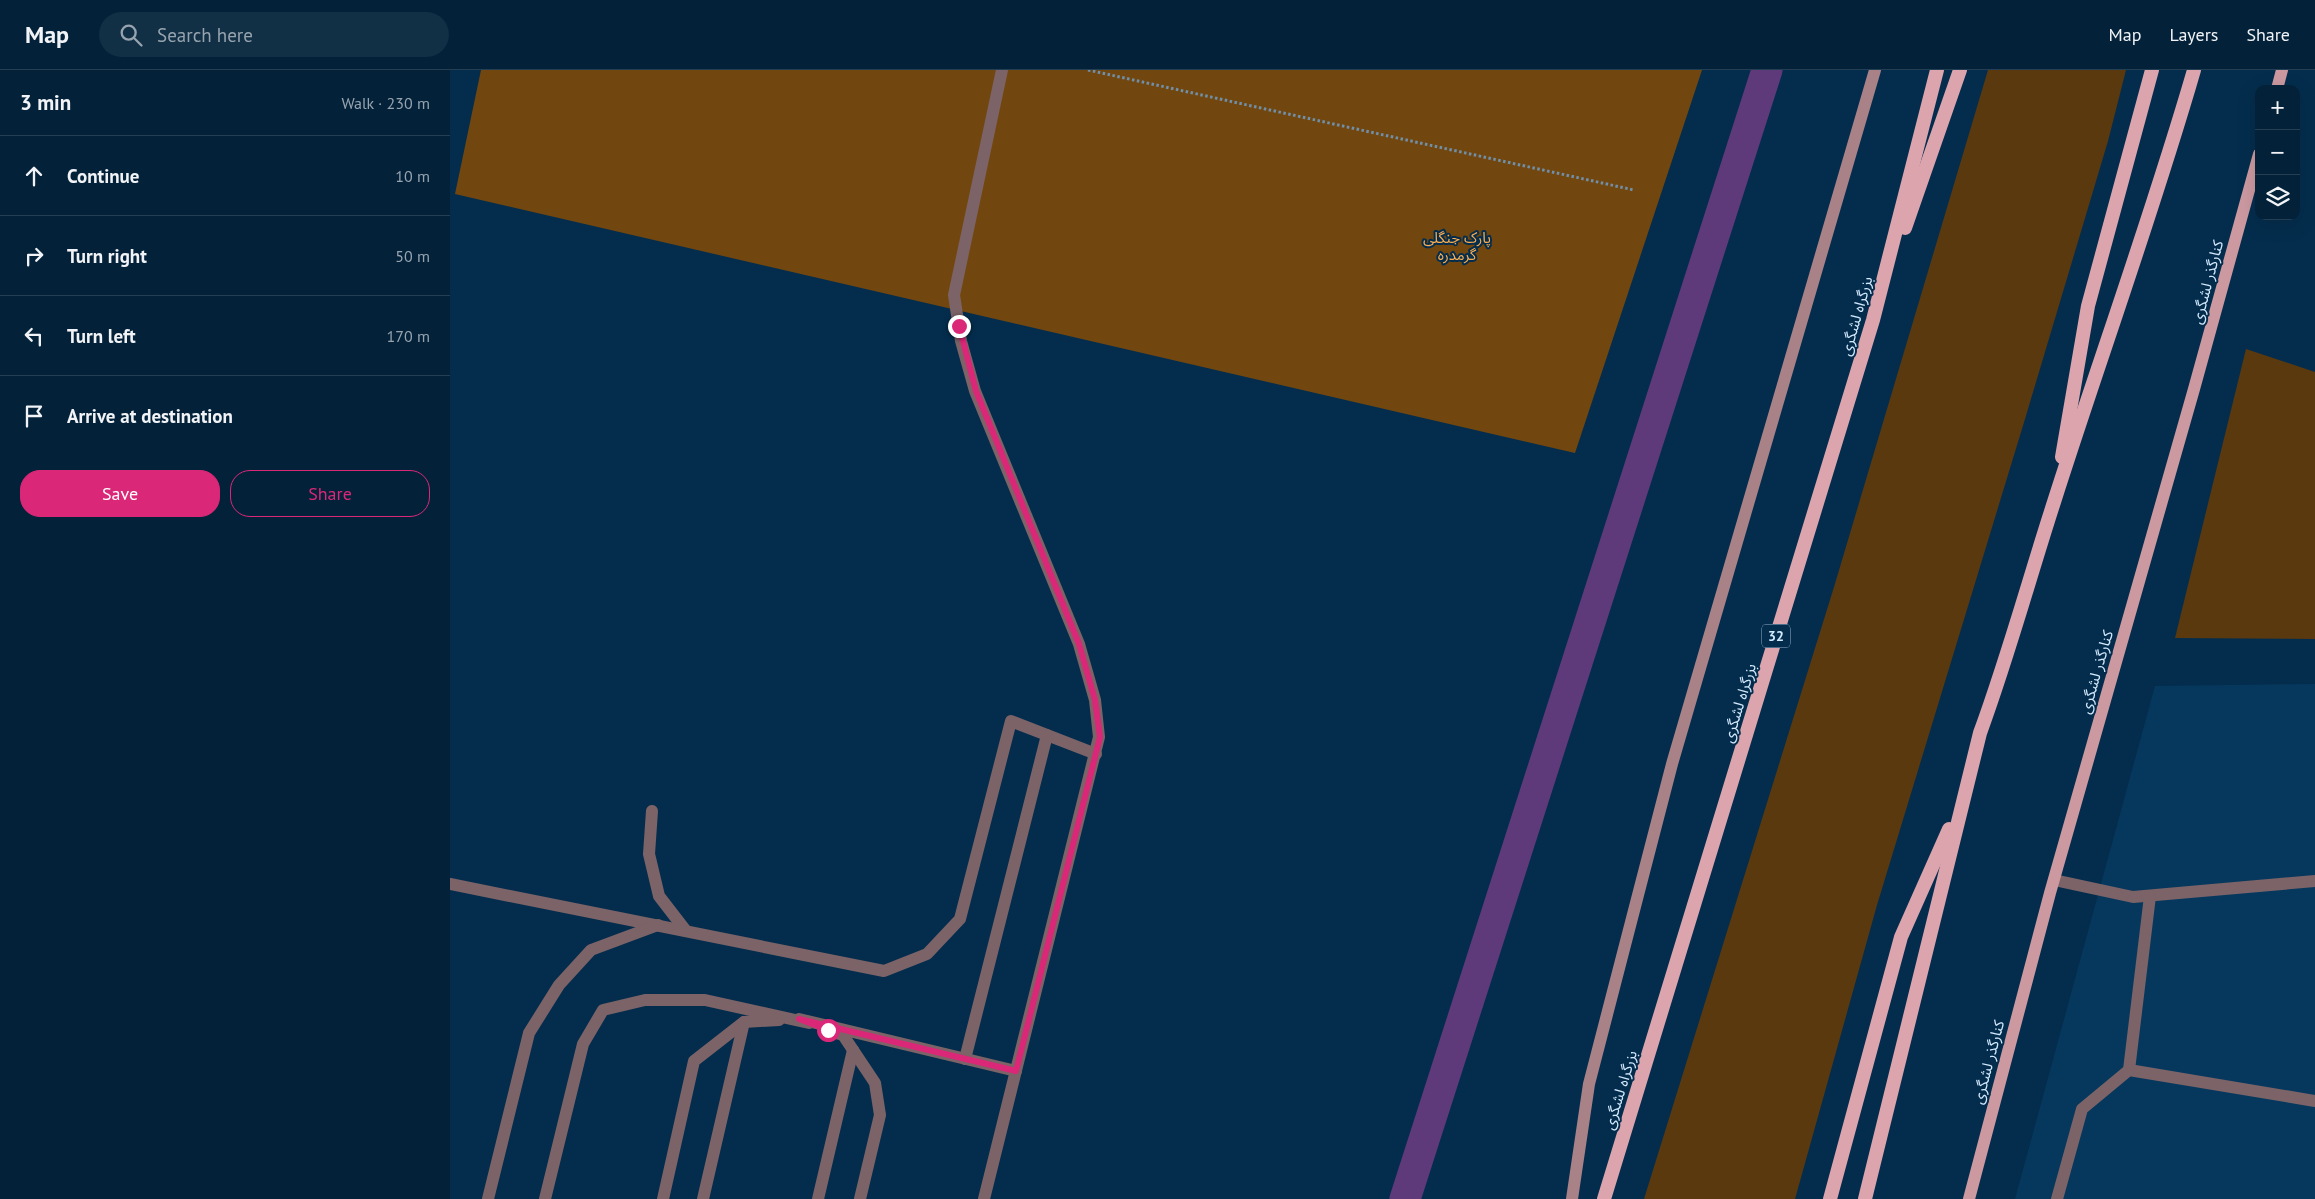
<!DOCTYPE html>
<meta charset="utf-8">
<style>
body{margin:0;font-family:"PT Sans","Noto Sans Arabic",sans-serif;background:#112f45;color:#f1f3f6}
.controls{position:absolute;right:15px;top:15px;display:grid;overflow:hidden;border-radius:10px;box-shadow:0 5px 20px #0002}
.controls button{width:45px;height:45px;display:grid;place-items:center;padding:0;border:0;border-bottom:1px solid #243f54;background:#03223a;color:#f1f3f6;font:25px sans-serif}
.stop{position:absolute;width:15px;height:15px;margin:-11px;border:4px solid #db2777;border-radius:50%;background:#fff}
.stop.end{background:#db2777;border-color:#fff;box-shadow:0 1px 5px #0008}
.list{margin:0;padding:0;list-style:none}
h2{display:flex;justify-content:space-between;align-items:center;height:65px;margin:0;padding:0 20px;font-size:21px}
h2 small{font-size:16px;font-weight:400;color:#97a4af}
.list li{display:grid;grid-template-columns:32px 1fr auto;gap:15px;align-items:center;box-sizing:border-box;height:80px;padding:0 20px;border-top:1px solid #243f54}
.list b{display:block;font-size:19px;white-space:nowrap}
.list em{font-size:16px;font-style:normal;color:#97a4af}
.actions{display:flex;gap:10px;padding:15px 20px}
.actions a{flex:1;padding:11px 0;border:1px solid #db2777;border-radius:20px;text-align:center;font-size:18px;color:#db2777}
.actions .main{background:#db2777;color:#fff}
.icon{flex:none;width:28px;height:28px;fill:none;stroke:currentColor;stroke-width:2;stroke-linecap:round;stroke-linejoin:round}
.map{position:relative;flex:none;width:1865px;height:1129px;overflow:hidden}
header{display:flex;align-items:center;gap:30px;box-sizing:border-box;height:70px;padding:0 25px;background:#03223a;border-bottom:1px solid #243f54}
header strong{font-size:24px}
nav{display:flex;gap:28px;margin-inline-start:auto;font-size:18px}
.search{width:350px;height:45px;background:#112f45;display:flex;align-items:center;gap:12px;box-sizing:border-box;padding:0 18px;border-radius:28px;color:#97a4af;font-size:19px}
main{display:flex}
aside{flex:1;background:#03223a}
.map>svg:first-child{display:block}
</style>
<header>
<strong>Map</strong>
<div class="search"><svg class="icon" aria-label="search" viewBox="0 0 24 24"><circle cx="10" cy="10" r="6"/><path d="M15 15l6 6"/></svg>Search here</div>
<nav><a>Map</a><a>Layers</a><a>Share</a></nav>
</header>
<main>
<aside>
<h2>3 min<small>Walk · 230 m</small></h2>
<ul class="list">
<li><svg class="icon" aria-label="ahead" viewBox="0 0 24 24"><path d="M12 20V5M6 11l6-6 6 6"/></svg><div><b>Continue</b></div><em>10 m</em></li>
<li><svg class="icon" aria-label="right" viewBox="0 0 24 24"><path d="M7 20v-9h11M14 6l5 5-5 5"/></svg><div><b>Turn right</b></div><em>50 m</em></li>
<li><svg class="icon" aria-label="left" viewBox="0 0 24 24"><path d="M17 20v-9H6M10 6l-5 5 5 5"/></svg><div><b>Turn left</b></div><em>170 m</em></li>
<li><svg class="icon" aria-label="arrive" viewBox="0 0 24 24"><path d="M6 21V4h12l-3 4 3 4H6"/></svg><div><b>Arrive at destination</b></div></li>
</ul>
<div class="actions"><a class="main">Save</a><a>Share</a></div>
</aside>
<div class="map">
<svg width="1865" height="1129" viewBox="0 0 1865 1129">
<rect width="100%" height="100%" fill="#042d4d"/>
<path fill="#06385d" d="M1865 614V1129H1565L1705 616Z"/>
<g fill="#5b390f">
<path d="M1538 0H1676L1658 71 1575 349 1427 835 1345 1129H1194L1384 517Z"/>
<path d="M1796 279 1865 302V569L1725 568Z"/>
</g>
<path fill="#72470f" d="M31 0H1252L1125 383 5 124Z"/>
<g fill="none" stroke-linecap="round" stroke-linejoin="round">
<path stroke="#5e3a7b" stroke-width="31" d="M955 1129 1317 0"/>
<path stroke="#708fa9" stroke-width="3" stroke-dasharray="2.5 2.5" stroke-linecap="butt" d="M638 0 1184 120"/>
<g stroke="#7c6367" stroke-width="12">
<path d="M1604 810 1683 827 1865 811"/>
<path d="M1700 826 1679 1000 1865 1031"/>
<path d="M377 960 393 965 425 1013 430 1045 410 1129"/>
<path d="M95 1129 133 974 153 940 195 930H255L359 953"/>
<path d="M213 1129 244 991 294 952 329 950"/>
<path d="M253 1129 294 952"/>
<path d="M368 1129 403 980"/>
<path d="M1607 1129 1632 1039 1679 1000"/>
</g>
<g stroke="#7c6367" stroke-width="12">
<path d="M202 741 199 784 209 826 236 861"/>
<path d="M0 814 434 901 477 884 510 849 561 651 646 684"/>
<path d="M349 949 566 1001"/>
<path d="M515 989 597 665"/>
<path d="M38 1129 79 963 109 915 141 880 208 855"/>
<path d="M534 1129 649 667 645 630 629 574 525 321 511 271 504 225 552 0"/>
</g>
<path stroke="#a98288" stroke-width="12" d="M1122 1129 1139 1014 1222 694 1425 0"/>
<g stroke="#cc99a1" stroke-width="12">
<path d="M1827 19 1832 0"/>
<path d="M1519 1129 1600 823 1744 319 1809 84"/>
</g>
<g stroke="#dca4ad" stroke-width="14">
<path d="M1455 158 1510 0"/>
<path d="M1612 387 1638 236 1702 0"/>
<path d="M1154 1129 1423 250 1487 0"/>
<path d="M1380 1129 1451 867 1499 759"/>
<path d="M1415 1129 1530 663C1558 587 1579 509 1604 432 1650 288 1702 145 1744 0"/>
</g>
</g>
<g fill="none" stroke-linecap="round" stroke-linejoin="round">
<path stroke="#db2777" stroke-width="6" d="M378 960 349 949 566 1001 650 667 645 630 629 574 526 321 509 256"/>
</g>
<g text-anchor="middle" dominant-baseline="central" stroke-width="4" stroke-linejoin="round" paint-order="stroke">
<rect fill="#042d4d" stroke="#96b1c9" stroke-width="1" x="1312" y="554.5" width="28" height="23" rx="4"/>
<g font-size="14" font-weight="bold" fill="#d4eafe">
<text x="1326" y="566">32</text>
</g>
<g font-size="15" fill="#fbad50" stroke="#042d4d">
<text x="1007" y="167">پارک جنگلی<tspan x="1007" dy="17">گرمدره</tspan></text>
</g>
<g font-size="15" fill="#d4eafe" stroke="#042d4d">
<text transform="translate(1757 212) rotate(-75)">کنارگذر لشگری</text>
<text transform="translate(1406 246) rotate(-74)">بزرگراه لشگری</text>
<text transform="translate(1646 602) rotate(-74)">کنارگذر لشگری</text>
<text transform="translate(1289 633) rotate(-73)">بزرگراه لشگری</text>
<text transform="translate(1538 992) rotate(-75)">کنارگذر لشگری</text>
<text transform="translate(1170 1020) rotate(-73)">بزرگراه لشگری</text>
</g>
</g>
</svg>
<div class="controls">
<button>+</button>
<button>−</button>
<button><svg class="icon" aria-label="layers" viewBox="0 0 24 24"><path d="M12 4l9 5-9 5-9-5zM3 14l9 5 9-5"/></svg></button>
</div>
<div class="stop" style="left:378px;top:960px"></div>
<div class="stop end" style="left:509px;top:256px"></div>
</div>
</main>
